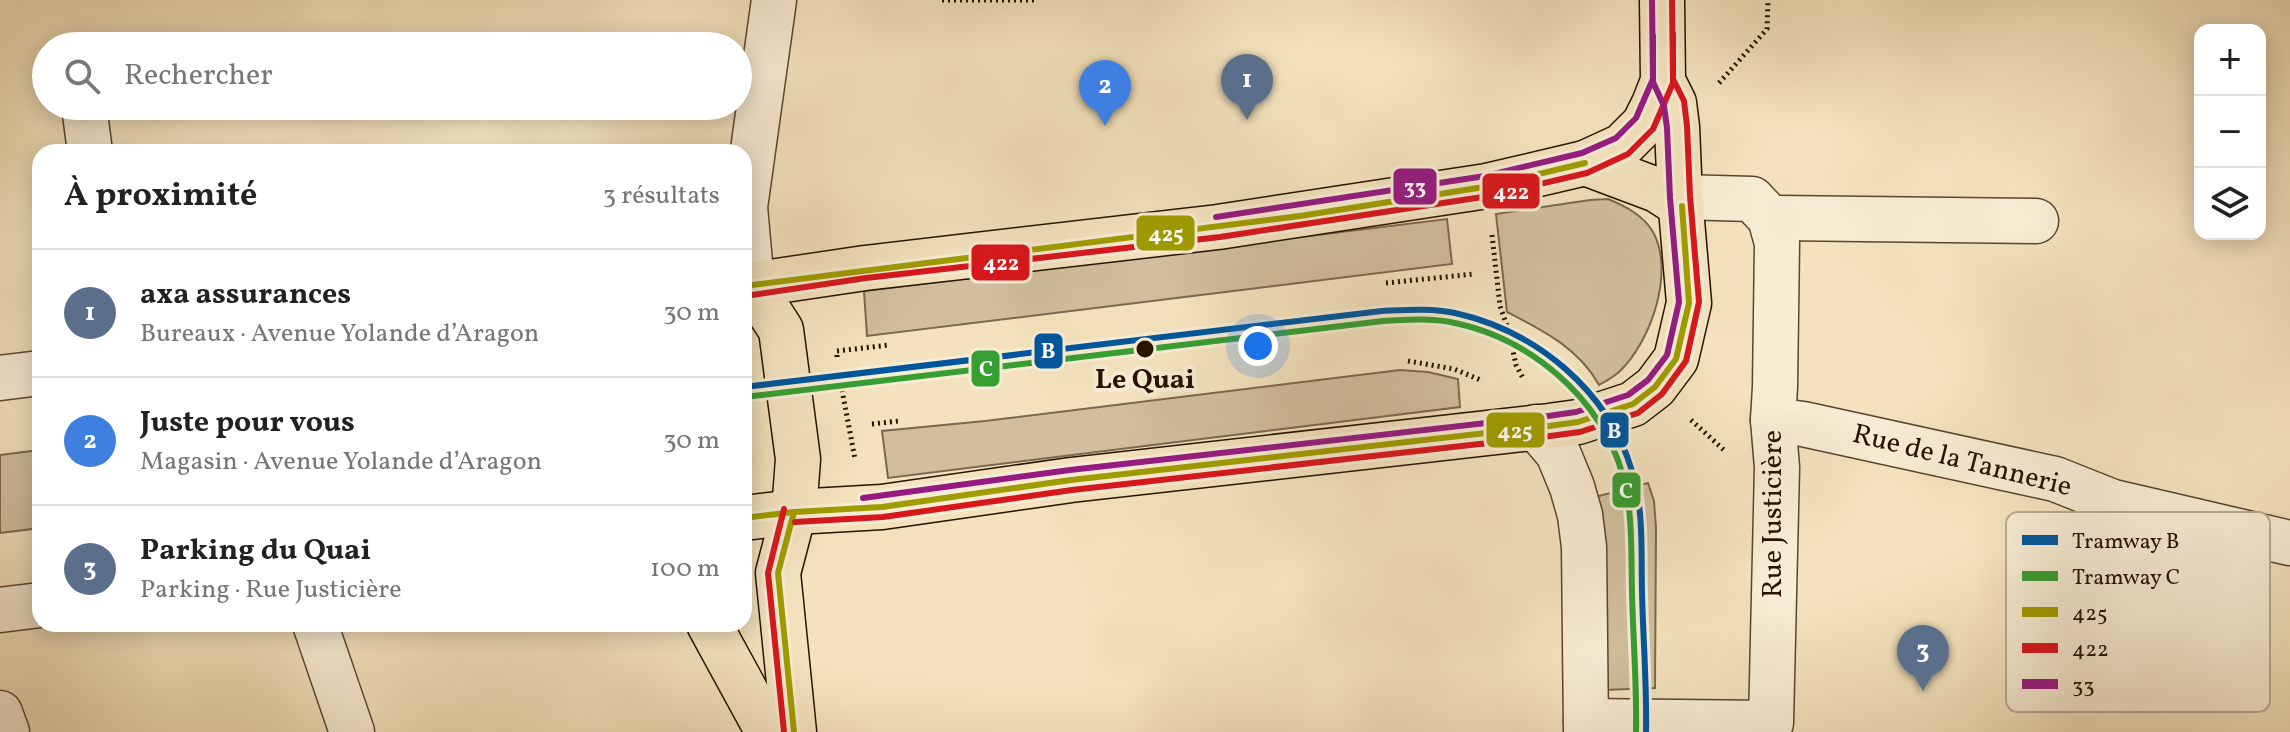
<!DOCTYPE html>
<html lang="fr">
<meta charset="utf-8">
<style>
body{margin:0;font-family:Vollkorn,serif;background:#f6f6f6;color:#222}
.controls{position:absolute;right:24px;top:24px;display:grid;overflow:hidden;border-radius:16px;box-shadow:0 4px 20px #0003}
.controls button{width:72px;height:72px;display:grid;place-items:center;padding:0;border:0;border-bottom:2px solid #e0e0e0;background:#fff;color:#222;font:40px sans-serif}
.you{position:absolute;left:1258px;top:346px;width:28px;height:28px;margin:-20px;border:6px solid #fff;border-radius:50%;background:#1a73e8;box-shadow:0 0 0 12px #1a73e833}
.badge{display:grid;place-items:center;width:52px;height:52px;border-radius:50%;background:#0b8043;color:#fff;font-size:26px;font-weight:700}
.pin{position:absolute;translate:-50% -66px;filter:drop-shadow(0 2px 4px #0008)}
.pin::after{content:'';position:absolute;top:42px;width:28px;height:24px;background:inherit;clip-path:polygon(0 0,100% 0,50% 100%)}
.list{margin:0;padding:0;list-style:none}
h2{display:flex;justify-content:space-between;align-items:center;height:104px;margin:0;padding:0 32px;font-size:34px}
h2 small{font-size:26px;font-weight:400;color:#767676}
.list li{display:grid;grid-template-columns:52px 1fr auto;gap:24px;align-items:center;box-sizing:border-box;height:128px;padding:0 32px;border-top:2px solid #e0e0e0}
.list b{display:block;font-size:30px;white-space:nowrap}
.list p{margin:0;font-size:26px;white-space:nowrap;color:#767676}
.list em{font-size:26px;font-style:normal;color:#767676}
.icon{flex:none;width:44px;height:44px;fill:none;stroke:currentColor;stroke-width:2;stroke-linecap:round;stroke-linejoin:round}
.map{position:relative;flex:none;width:2290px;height:732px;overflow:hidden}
.search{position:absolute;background:#fff;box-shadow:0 4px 20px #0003;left:32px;top:32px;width:720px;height:88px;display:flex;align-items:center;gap:20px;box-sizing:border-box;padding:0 28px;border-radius:44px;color:#767676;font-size:30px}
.panel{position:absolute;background:#fff;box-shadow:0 4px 20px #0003;left:32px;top:144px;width:720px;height:488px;border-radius:24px}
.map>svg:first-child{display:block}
</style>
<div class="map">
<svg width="2290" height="732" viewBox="0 0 2290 732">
<rect width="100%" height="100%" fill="#f3e2bd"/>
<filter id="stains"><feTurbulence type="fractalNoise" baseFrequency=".0025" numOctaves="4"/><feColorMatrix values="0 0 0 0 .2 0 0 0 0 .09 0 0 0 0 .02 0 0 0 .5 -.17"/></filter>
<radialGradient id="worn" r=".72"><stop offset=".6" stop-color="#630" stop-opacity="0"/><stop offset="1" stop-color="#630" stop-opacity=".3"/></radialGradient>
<g fill="#d0be9d" stroke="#7c684e" stroke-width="2">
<path d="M1608 199C1625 206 1643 215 1653 232 1675 272 1651 341 1620 371 1614 377 1606 381 1599 385 1579 348 1542 330 1507 312L1496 214 1590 200Z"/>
<path d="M1447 219 1452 264 867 336 864 291Z"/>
<path d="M1400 370 1428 372 1458 379 1460 407 888 478 882 431 985 421Z"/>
<path d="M40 450V528L0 533V455Z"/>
<path d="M1648 483 1654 501 1656 528 1655 688 1604 690 1595 497Z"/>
</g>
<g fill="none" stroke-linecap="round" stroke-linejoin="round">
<defs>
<g id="minor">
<path d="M84 106 90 152"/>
<path d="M1770 218 2036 221"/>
<path d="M752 285 745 207 774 0"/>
<path d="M0 378 40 373"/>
<path d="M1773 420 1803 424 2055 479 2113 502 2290 543"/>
<path d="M1536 427 1558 453 1572 487 1580 515 1584 547 1586 732"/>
<path d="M0 610 40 605"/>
<path d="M315 624 352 732"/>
<path d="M0 713 7 732"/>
<path d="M1586 721 1771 723 1777 467 1773 420 1775 387 1777 243 1770 218 1752 199 1680 197"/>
</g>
<g id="major">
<path d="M1585 163 1657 190 1682 206"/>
<path d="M752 285 781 330 798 459 794 512 778 573 794 732"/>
<path d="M744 286 865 268 1218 227 1487 186 1585 163 1622 146 1644 124 1654 104 1663 81 1662 0"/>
<path d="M744 518 794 512 882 507 1071 480 1549 426 1578 422 1633 404 1655 387 1676 359 1689 303 1680 197 1677 127 1674 103 1663 81"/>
<path d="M709 624 768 732"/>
</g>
</defs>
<use href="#minor" stroke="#5a452f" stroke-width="47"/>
<use href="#major" stroke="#271100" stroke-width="47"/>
<g stroke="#271100" stroke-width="5" stroke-dasharray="2 4" stroke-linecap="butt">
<path d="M942 0H1034"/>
<path d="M1719 83 1767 29 1768 0"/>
<path d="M1492 235 1500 306 1509 332 1516 365 1524 380"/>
<path d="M1386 283 1474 274"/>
<path d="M837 357V351L889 345"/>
<path d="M1408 361 1454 369 1483 381"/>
<path d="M842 390 855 459"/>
<path d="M1691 420 1725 451"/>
<path d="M872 424 899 421"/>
</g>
<use href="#minor" stroke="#f7ecd4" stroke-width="44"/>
<use href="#major" stroke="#f3e2bd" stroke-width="44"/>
<defs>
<g id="bus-1">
<path d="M744 286 1300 216 1484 187 1585 163"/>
<path d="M794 512 778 573 794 732"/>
<path d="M744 518 794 512 882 507 1071 480 1549 426 1578 422 1633 404 1655 387 1676 359 1689 303 1682 206"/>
</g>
<g id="bus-2">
<path d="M745 296 866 278 1220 237 1489 196 1587 173 1628 154 1653 129 1673 83V34"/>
<path d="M795 522 883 517 1072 490 1550 436 1580 432 1638 413 1662 394 1686 361 1699 302 1690 196 1687 126 1684 101 1673 79 1672 0"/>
<path d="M784 732 768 573 784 509"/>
</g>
<g id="bus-3">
<path d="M1216 217 1485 176 1582 153 1616 138 1636 118 1653 79V36"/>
<path d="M863 498 1070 470 1548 416 1576 412 1628 395 1648 380 1667 355 1679 302 1670 198 1667 128 1664 106 1653 82 1652 0"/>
</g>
</defs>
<use href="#bus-1" stroke="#f7ecd4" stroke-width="12"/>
<use href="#bus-2" stroke="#f7ecd4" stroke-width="12"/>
<use href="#bus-3" stroke="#f7ecd4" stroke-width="12"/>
<use href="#bus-1" stroke="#9f9c00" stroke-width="6"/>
<use href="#bus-2" stroke="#d8161c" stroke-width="6"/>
<use href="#bus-3" stroke="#951b81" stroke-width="6"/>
<defs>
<path id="tram-1" d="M744 387 1382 311C1406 310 1431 308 1455 313 1536 331 1608 390 1632 471 1644 510 1641 552 1642 592 1643 639 1647 685 1646 732"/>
<path id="tram-2" d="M745 397 1383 321C1405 320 1428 318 1450 322 1529 337 1601 397 1623 476 1633 514 1631 553 1632 592 1633 638 1637 685 1636 732"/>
</defs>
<use href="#tram-1" stroke="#f7ecd4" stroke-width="12"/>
<use href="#tram-2" stroke="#f7ecd4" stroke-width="12"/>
<use href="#tram-1" stroke="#00569d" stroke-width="6"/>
<use href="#tram-2" stroke="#379e32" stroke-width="6"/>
</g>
<circle fill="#271100" stroke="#f7ecd4" stroke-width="3" cx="1145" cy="349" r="10"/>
<g text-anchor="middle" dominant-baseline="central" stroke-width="8" stroke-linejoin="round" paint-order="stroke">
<g font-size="28" font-weight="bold" fill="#271100" stroke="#f7ecd4">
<text x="1145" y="380">Le Quai</text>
</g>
<g font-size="28" fill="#271100" stroke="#f7ecd4">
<text transform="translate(1962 461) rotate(14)">Rue de la Tannerie</text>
<text transform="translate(1773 514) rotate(-90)">Rue Justicière</text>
</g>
</g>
<rect x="2006" y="512" width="264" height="200" rx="12" fill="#f7ecd4" stroke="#b9aa94" stroke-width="2"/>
<rect x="2022" y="535" width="36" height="10" fill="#00569d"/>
<rect x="2022" y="571" width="36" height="10" fill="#379e32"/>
<rect x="2022" y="607" width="36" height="10" fill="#9f9c00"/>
<rect x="2022" y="643" width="36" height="10" fill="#d8161c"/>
<rect x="2022" y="679" width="36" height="10" fill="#951b81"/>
<g font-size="22" fill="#271100">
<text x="2072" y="548">Tramway B</text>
<text x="2072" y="584">Tramway C</text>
<text x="2072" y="620">425</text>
<text x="2072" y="656">422</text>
<text x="2072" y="692">33</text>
</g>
<g stroke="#f7ecd4" stroke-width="3">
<rect x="1392" y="167" width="46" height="39" rx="8" fill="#951b81"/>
<rect x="1481" y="172" width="60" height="38" rx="8" fill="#d8161c"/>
<rect x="1135" y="214" width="61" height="38" rx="8" fill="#9f9c00"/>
<rect x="970" y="243" width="61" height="39" rx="8" fill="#d8161c"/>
<rect x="1033" y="332" width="31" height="38" rx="8" fill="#00569d"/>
<rect x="970" y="349" width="31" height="39" rx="8" fill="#379e32"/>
<rect x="1485" y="411" width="61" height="38" rx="8" fill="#9f9c00"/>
<rect x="1599" y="411" width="31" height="38" rx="8" fill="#00569d"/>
<rect x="1611" y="471" width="31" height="38" rx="8" fill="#379e32"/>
</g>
<g font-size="22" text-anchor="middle" font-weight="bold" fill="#fff">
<text x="1415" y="194">33</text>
<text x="1511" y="199">422</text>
<text x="1166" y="241">425</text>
<text x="1001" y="270">422</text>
<text x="1048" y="358">B</text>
<text x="986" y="376">C</text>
<text x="1515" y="438">425</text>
<text x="1614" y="438">B</text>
<text x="1626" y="498">C</text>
</g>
<rect width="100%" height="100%" filter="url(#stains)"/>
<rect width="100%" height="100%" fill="url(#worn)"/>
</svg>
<div class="controls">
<button>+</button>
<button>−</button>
<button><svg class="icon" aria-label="layers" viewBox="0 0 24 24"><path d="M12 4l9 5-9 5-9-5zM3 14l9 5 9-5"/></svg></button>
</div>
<div class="you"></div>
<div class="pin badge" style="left:1247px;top:120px;background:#5c6f8a">1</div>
<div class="pin badge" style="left:1105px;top:126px;background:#3f7fe0">2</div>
<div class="pin badge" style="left:1923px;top:691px;background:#5c6f8a">3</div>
<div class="search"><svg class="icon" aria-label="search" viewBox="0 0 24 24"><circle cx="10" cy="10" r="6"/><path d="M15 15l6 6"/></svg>Rechercher</div>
<section class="panel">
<h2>À proximité<small>3 résultats</small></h2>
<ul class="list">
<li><span class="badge" style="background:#5c6f8a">1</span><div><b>axa assurances</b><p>Bureaux · Avenue Yolande d’Aragon</p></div><em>30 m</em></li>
<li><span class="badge" style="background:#3f7fe0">2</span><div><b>Juste pour vous</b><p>Magasin · Avenue Yolande d’Aragon</p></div><em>30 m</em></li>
<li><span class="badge" style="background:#5c6f8a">3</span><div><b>Parking du Quai</b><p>Parking · Rue Justicière</p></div><em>100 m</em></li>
</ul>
</section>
</div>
